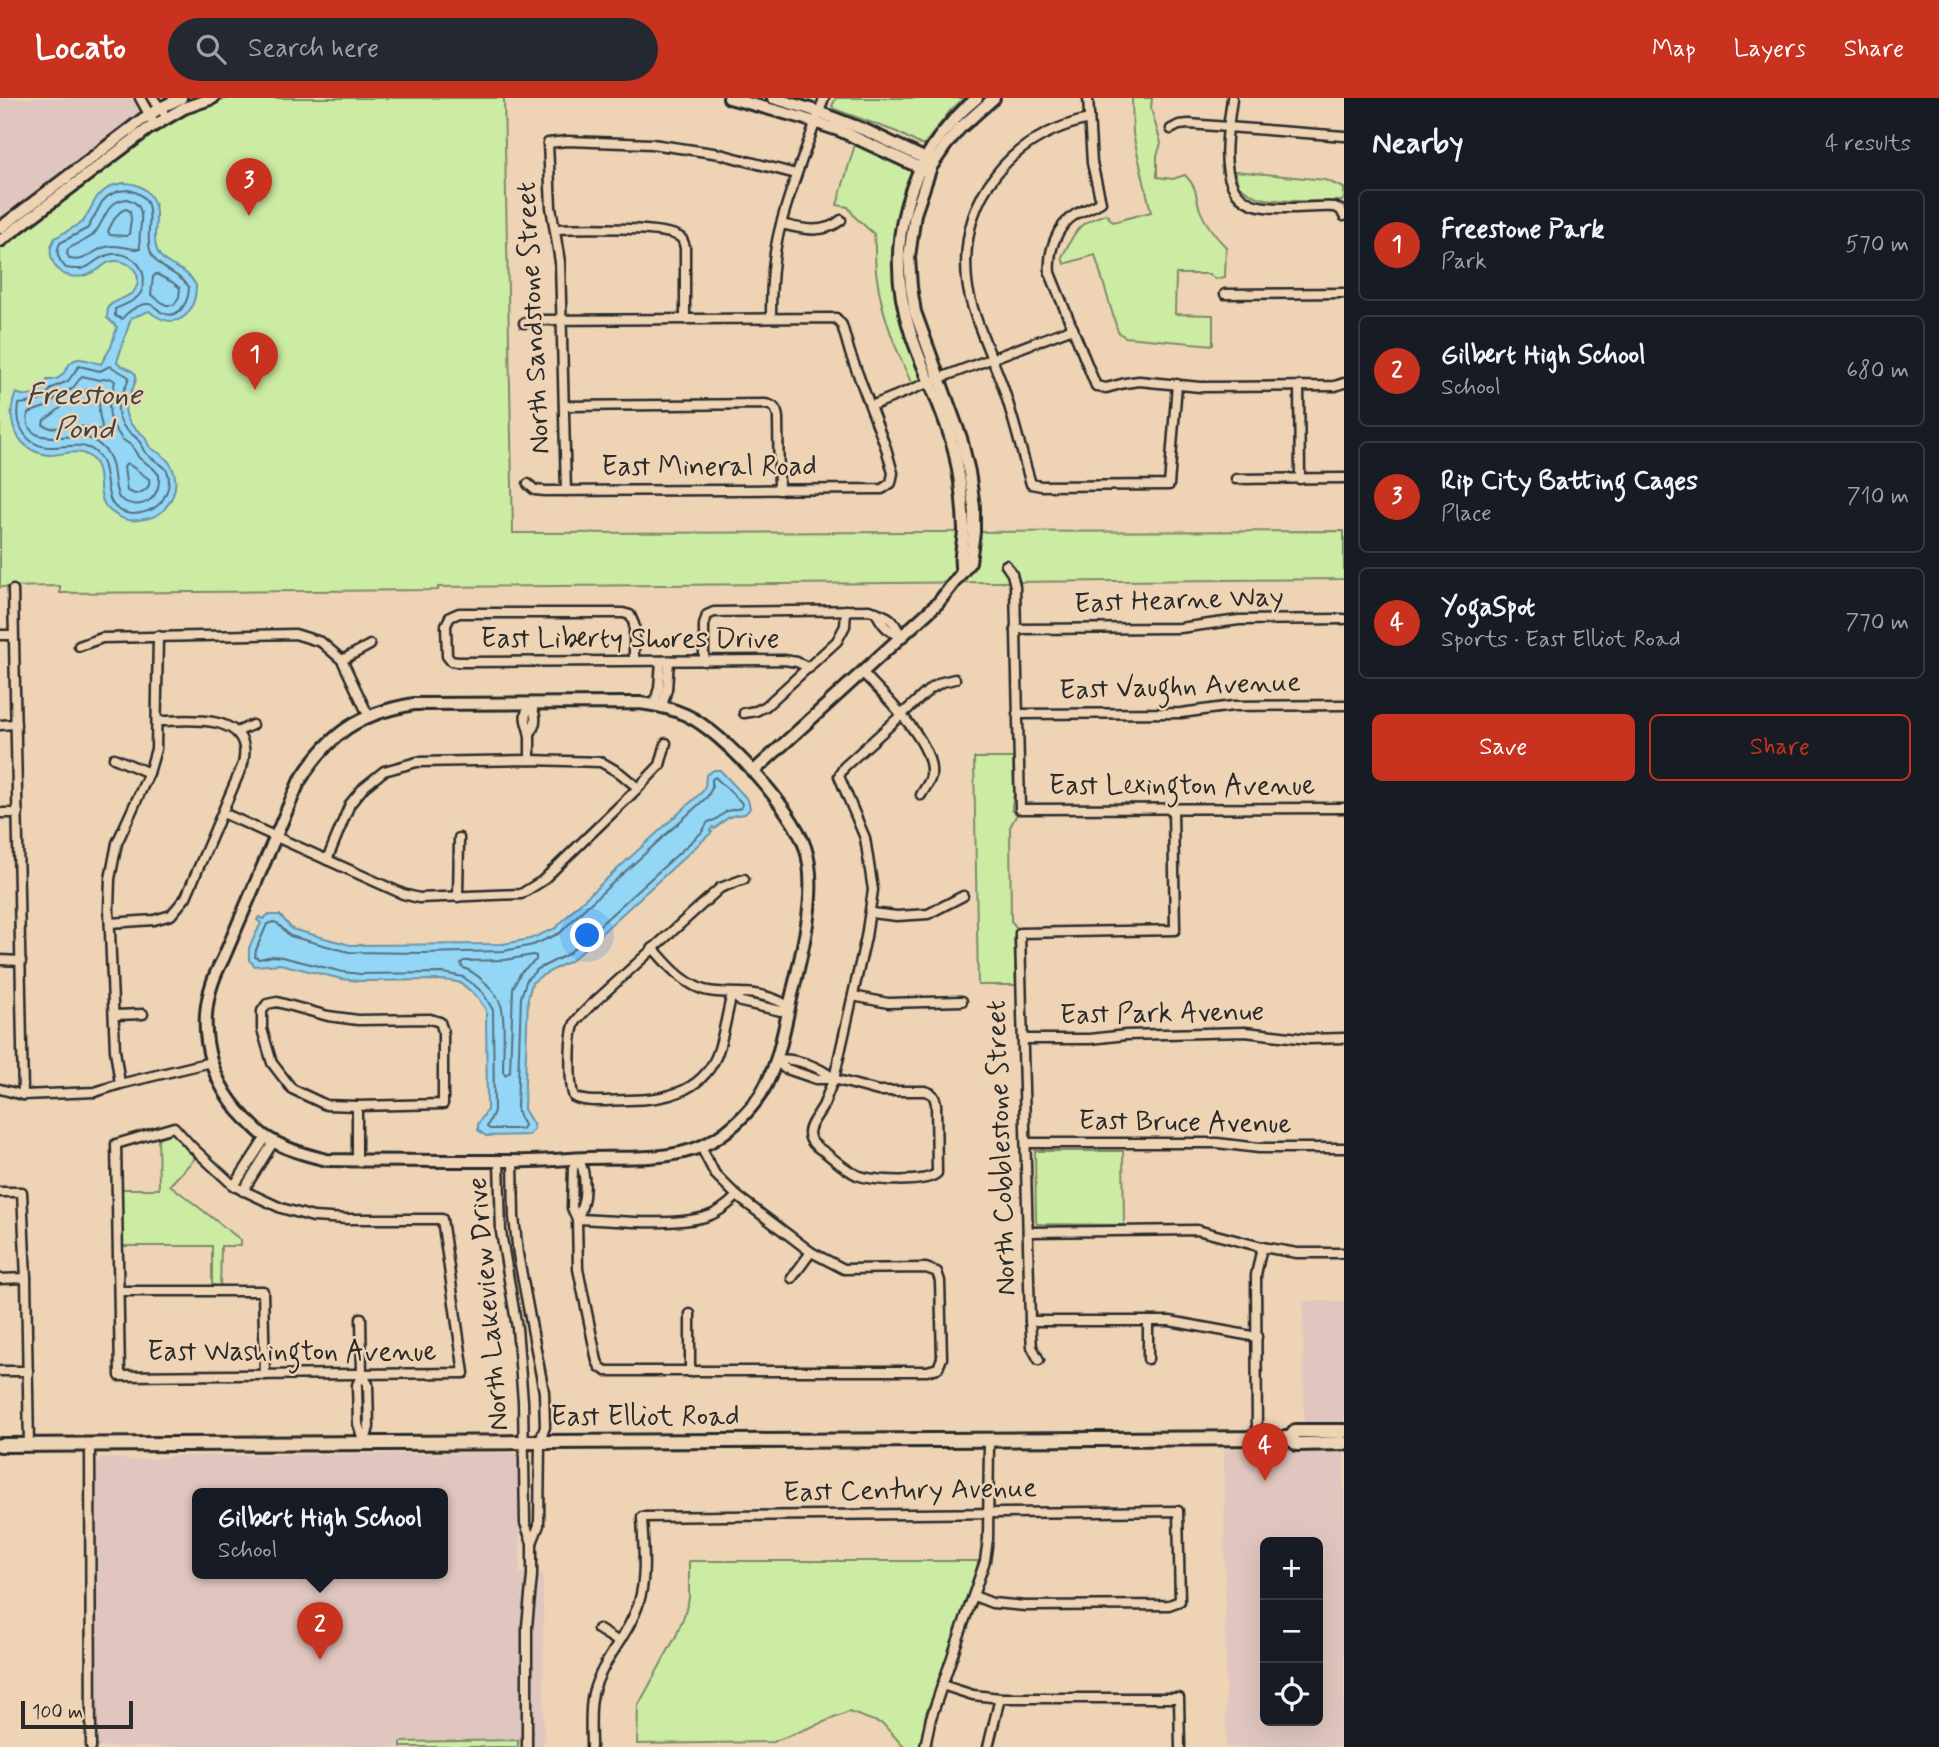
<!DOCTYPE html>
<meta charset="utf-8">
<style>
body{margin:0;font-family:Mynerve,sans-serif;background:#242831;color:#f1f3f6}
.controls{position:absolute;right:21px;bottom:21px;display:grid;overflow:hidden;border-radius:10px;box-shadow:0 7px 28px #0002}
.controls button{width:63px;height:63px;display:grid;place-items:center;padding:0;border:0;border-bottom:2px solid #363941;background:#171b24;color:#f1f3f6;font:35px sans-serif}
.scale{position:absolute;left:21px;bottom:18px;width:112px;box-sizing:border-box;padding-left:7px;border:4px solid #2b2b2b;border-top:0;font-size:19px;line-height:24px;white-space:nowrap;color:#2b2b2b;-webkit-text-stroke:5px #eed4b5;paint-order:stroke}
.you{position:absolute;left:588px;top:838px;width:24px;height:24px;margin:-18px;border:5px solid #fff;border-radius:50%;background:#1a73e8;box-shadow:0 0 0 10px #1a73e833}
.badge{display:grid;place-items:center;width:46px;height:46px;border-radius:50%;background:#c8321e;color:#fff;font-size:23px;font-weight:700}
.pin{position:absolute;translate:-50% -58px;filter:drop-shadow(0 2px 4px #0008)}
.pin::after{content:'';position:absolute;top:37px;width:24px;height:21px;background:inherit;clip-path:polygon(0 0,100% 0,50% 100%)}
.popup{position:absolute;left:192px;top:1390px;width:256px;height:91px;box-sizing:border-box;display:grid;place-content:center;border-radius:10px;background:#171b24;filter:drop-shadow(0 2px 5px #0005);font-size:23px;white-space:nowrap;color:#9ea1a6}
.popup b{font-size:26px;color:#f1f3f6}
.popup::after{content:'';position:absolute;left:50%;top:100%;margin-left:-14px;border:14px solid transparent;border-top-color:#171b24}
.list{margin:0;padding:0;list-style:none}
h2{display:flex;justify-content:space-between;align-items:center;height:91px;margin:0;padding:0 28px;font-size:30px}
h2 small{font-size:23px;font-weight:400;color:#9ea1a6}
.list li{display:grid;grid-template-columns:46px 1fr auto;gap:21px;align-items:center;box-sizing:border-box;height:112px;margin:0 14px 14px;padding:0 14px;border:2px solid #363941;border-radius:10px}
.list b{display:block;font-size:26px;white-space:nowrap}
.list p{margin:0;font-size:23px;white-space:nowrap;color:#9ea1a6}
.list em{font-size:23px;font-style:normal;color:#9ea1a6}
.actions{display:flex;gap:14px;padding:21px 28px}
.actions a{flex:1;padding:16px 0;border:2px solid #c8321e;border-radius:10px;text-align:center;font-size:24px;color:#c8321e}
.actions .main{background:#c8321e;color:#fff}
.icon{flex:none;width:38px;height:38px;fill:none;stroke:currentColor;stroke-width:2;stroke-linecap:round;stroke-linejoin:round}
.map{position:relative;flex:none;width:1344px;height:1649px;overflow:hidden}
header{display:flex;align-items:center;gap:42px;box-sizing:border-box;height:98px;padding:0 35px;background:#c8321e;color:#fff}
header strong{font-size:33px}
nav{display:flex;gap:38px;margin-inline-start:auto;font-size:24px}
.search{width:490px;height:63px;background:#242831;display:flex;align-items:center;gap:18px;box-sizing:border-box;padding:0 24px;border-radius:38px;color:#9ea1a6;font-size:26px}
main{display:flex}
aside{flex:1;background:#171b24}
.map>svg:first-child{display:block}
</style>
<header>
<strong>Locato</strong>
<div class="search"><svg class="icon" aria-label="search" viewBox="0 0 24 24"><circle cx="10" cy="10" r="6"/><path d="M15 15l6 6"/></svg>Search here</div>
<nav><a>Map</a><a>Layers</a><a>Share</a></nav>
</header>
<main>
<div class="map">
<svg width="1344" height="1649" viewBox="0 0 1344 1649">
<rect width="100%" height="100%" fill="#eed4b5"/>
<filter id="ink" filterUnits="userSpaceOnUse"><feTurbulence type="fractalNoise" baseFrequency=".0143" numOctaves="2"/><feDisplacementMap in="SourceGraphic" scale="14" xChannelSelector="R" yChannelSelector="G"/><feConvolveMatrix kernelMatrix="1 2 1 2 8 2 1 2 1" color-interpolation-filters="sRGB"/></filter>
<g filter="url(#ink)">
<g fill="#e0c6bf" fill-rule="evenodd">
<path d="M0 0H135L140 7 141 16 139 19 0 125Z"/>
<path d="M1303 1203H1344V1328H1304Z"/>
<path d="M1344 1350V1649H1226L1224 1351ZM1265 1444H1318V1623H1265Z"/>
<path d="M511 1355 517 1356 520 1360V1475L543 1476 544 1649H96L97 1367 100 1359 133 1362 153 1361 169 1358ZM198 1396H442V1476H198Z"/>
</g>
<g fill="#cceba3" stroke="#7c8b67" stroke-width="2">
<path d="M230 0H504L513 435 1344 433V481L438 489V492L60 495V488L0 489V148L144 38 182 15 203 6Z"/>
<path d="M836 0H964L950 13 924 47H921L897 34 834 11 832 8Z"/>
<path d="M1132 0H1152L1151 11 1161 45 1157 58V79L1173 81 1185 77C1198 90 1195 97 1200 112 1206 127 1215 138 1226 149L1225 179 1215 181 1209 176H1176L1175 216 1213 217V247L1125 239 1118 234 1095 157 1064 166 1062 159C1076 133 1075 126 1106 116L1113 124 1151 114 1133 36Z"/>
<path d="M856 43 925 72C904 123 894 172 913 226 919 245 928 264 935 282L914 291C898 256 882 219 877 180 874 166 876 151 874 136L855 119 848 109 837 107Z"/>
<path d="M1235 73 1325 82 1344 90V100L1342 103C1323 103 1273 105 1257 99 1250 96 1244 91 1238 87Z"/>
<path d="M974 660H1013L1014 696 1012 708V712L1017 716 1010 729 1011 823 1018 831 1014 839 1016 887H978Z"/>
<path d="M174 1029 199 1056 170 1087 241 1142V1148H221L220 1193H212V1148H119L117 1091H159L158 1034Z"/>
<path d="M1035 1053H1123L1124 1127 1037 1126 1036 1124Z"/>
<path d="M689 1463H979L939 1584 926 1615 920 1649H904L883 1626 849 1614 773 1644 637 1646 638 1608 676 1538 684 1518 689 1500Z"/>
<path d="M518 1642V1649H401V1644Z"/>
</g>
<g fill="#94d6f6" stroke="#6a92a5" stroke-width="2">
<path d="M123 85C132 85 138 86 144 91 169 112 145 139 161 159 171 171 185 168 196 187 196 218 175 235 149 213L131 220 117 264C121 270 131 269 136 277 137 292 122 300 126 316 128 326 135 330 142 336 147 339 146 345 150 349 154 353 159 354 163 358 179 371 179 393 166 409 160 418 149 421 138 422 132 423 124 422 118 418 88 403 109 376 91 360 79 349 63 357 50 357 17 354 4 322 16 295 30 301 42 297 47 282 69 283 63 264 78 261 85 260 94 265 101 266L111 249 117 229 107 220 108 209C114 202 131 199 135 192 145 175 127 159 110 164 105 165 101 170 96 173 82 181 62 182 54 166 49 157 50 148 55 140L83 124 97 99 104 93 111 88Z"/>
<path d="M714 672H720L735 688 748 702 750 710C744 721 740 714 730 719 725 721 719 727 715 731L713 729 710 733 712 734 572 862 541 878 532 885 528 900 524 1011 533 1026 534 1031 529 1037 486 1038 478 1032V1026L487 1012 486 912 477 899 468 891 461 885 452 883 442 882 359 883 342 881 280 866 255 868 249 862V850L261 825 257 822 259 819 263 821 268 817H280L292 831 350 847 503 846 530 841 556 830 578 807 702 694 705 688 706 677Z"/>
</g>
<g fill="none" stroke-linecap="round" stroke-linejoin="round">
<g stroke="#556f7c" stroke-width="2">
<path d="M128 92C162 98 144 131 150 152 156 172 178 173 189 189 189 203 179 224 161 214 159 213 155 208 152 207 142 203 127 214 122 221L115 218V211C124 207 139 202 142 192 150 170 130 151 108 157 90 162 92 175 66 170 59 163 55 154 60 145L88 130 102 104 108 98 119 93Z"/>
<path d="M127 101C144 105 142 120 140 134 139 140 140 146 140 151 129 152 118 145 106 149 92 152 86 165 70 161L67 156 68 151C76 146 86 143 93 137 106 123 105 103 127 101Z"/>
<path d="M126 111 130 113 131 121 129 136 126 138 110 137 108 133C113 124 116 114 126 111Z"/>
<path d="M156 176 172 184 180 190 179 199 174 207H166L151 197 153 179Z"/>
<path d="M79 268 100 273 110 268 129 279C126 294 114 301 119 319 124 335 133 334 139 343 142 346 142 350 144 353 156 368 173 364 168 390 166 396 163 404 157 408 151 413 140 416 132 416 94 412 117 371 94 353 81 344 67 349 53 349 27 350 15 329 19 306L34 304 43 301 52 290 68 283Z"/>
<path d="M82 278 99 282 110 280 115 283 109 308 110 319 114 329 122 341 132 348 139 360 153 370 159 377C161 402 140 415 119 400 111 383 118 363 102 349 97 344 90 340 83 339 64 336 22 349 28 315L48 308 58 298 72 291Z"/>
<path d="M87 291 98 292 100 295 99 315 102 329 101 332 79 328 51 330 43 327 44 322C52 318 56 313 63 308 71 301 80 299 87 291Z"/>
<path d="M127 365 149 381C151 390 144 394 135 396L127 393 124 369Z"/>
<path d="M715 679 741 704 742 707 741 710 727 713 715 722 708 724 702 734 568 856 538 871 527 881 521 899 517 1010 519 1018 524 1027 522 1031H490L487 1029 494 1013 493 912 483 895 473 886 463 879 443 875 360 876 343 874 282 859 273 858 259 861 255 859 256 852 267 826 273 824 277 825 290 838 349 854 423 855 504 853 533 847 560 835 583 812 707 699 712 690V681Z"/>
<path d="M533 857 536 858V862L521 874 513 890 510 974 505 977 503 973C503 956 506 922 501 907 495 891 477 875 462 869L461 865 464 863 505 862Z"/>
</g>
<defs>
<g id="minor">
<path d="M140 0 155 27"/>
<path d="M153 0 163 14"/>
<path d="M1088 0 1092 65 1101 104C1093 109 1084 112 1076 116 1056 128 1048 154 1050 175L1096 288 1106 290 1125 285 1139 283 1200 289 1335 288 1344 285"/>
<path d="M1232 0C1228 36 1211 103 1265 109 1288 112 1312 108 1335 109L1341 112 1344 118"/>
<path d="M1089 21C1010 38 959 100 967 183 970 214 992 258 1003 289 1014 321 1021 353 1031 386L1041 388 1169 387 1177 286"/>
<path d="M1171 31 1179 27 1189 26 1344 38"/>
<path d="M781 126C802 131 823 137 841 122"/>
<path d="M555 131C575 130 669 128 681 140 684 143 684 146 685 150V221"/>
<path d="M1225 196 1344 195"/>
<path d="M771 220C771 191 772 162 779 134 790 88 809 45 824 0"/>
<path d="M524 225 541 222 836 220 842 227 850 255 886 350 893 375 891 385 882 391 545 393 535 392 528 386"/>
<path d="M1299 288 1300 381"/>
<path d="M564 308 765 306C774 307 777 311 778 320L779 392"/>
<path d="M871 308 940 280 1073 230"/>
<path d="M1236 381 1344 380"/>
<path d="M566 393 560 164 551 109 548 45 567 43 652 46 720 56 796 76"/>
<path d="M1006 467 1012 476 1015 488 1020 711 1344 710"/>
<path d="M13 492 23 997"/>
<path d="M876 514C882 527 888 533 901 539"/>
<path d="M1015 531 1180 530 1239 522 1344 521"/>
<path d="M0 537H13"/>
<path d="M79 548 102 540 295 536 321 544 342 562 369 619"/>
<path d="M342 562 370 547"/>
<path d="M634 563V526L630 517 623 515H459L450 519 446 527 447 558 451 563 457 564 784 562 797 564 809 570"/>
<path d="M704 563V527L707 517 714 514 869 512C887 517 894 520 901 539"/>
<path d="M862 574C884 598 934 643 931 677 931 683 924 691 921 697"/>
<path d="M530 606C521 622 528 623 530 639 530 646 530 654 530 662"/>
<path d="M654 607 659 590 661 563"/>
<path d="M662 608 667 591 669 563"/>
<path d="M744 615 756 613 766 608 837 543 845 528 846 512"/>
<path d="M1017 616 1181 615 1233 608 1344 607"/>
<path d="M0 627 16 626"/>
<path d="M237 634 252 627"/>
<path d="M530 636C537 624 537 618 530 606"/>
<path d="M114 660 149 675"/>
<path d="M0 715H18"/>
<path d="M223 715 403 796 419 800 521 796 542 783 638 690 660 667 666 645"/>
<path d="M327 762 350 706 364 689 384 673 417 664 530 662 601 664 620 675 638 690"/>
<path d="M458 799 459 740"/>
<path d="M871 815 897 818 928 816 963 798"/>
<path d="M110 825 154 822 171 817 186 799 243 666C244 661 245 654 244 649 238 615 183 623 158 623"/>
<path d="M653 850C666 865 680 882 699 890 711 896 729 894 742 895 757 895 777 900 789 909"/>
<path d="M0 862 21 863"/>
<path d="M732 896C727 914 723 943 716 959 700 995 663 1002 628 1002 612 1002 589 1006 574 999 569 987 569 937 575 925 578 919 586 913 590 908L720 790 744 781"/>
<path d="M732 896 741 904 781 913 789 909"/>
<path d="M853 898 888 905 962 903"/>
<path d="M277 904 328 918 358 922 430 921 440 924 443 933V1006L357 1008 326 1007 292 991 272 965 262 931V913L267 906Z"/>
<path d="M114 917 143 916"/>
<path d="M1023 941H1090L1126 937 1245 934 1308 941 1344 940"/>
<path d="M777 962 784 970 816 981H834L878 993H924C932 994 935 998 936 1006L937 1075C925 1086 873 1083 857 1077 846 1072 836 1063 826 1055 819 1050 809 1045 809 1035 809 1026 820 1015 824 1006 827 998 830 989 834 981L866 839 873 792 865 740 839 678 844 669 930 591 942 584 955 581"/>
<path d="M777 962C795 959 820 969 834 981"/>
<path d="M120 986 115 952 109 811 110 781 117 745 149 675 156 651 158 538"/>
<path d="M0 991 23 997 95 994 120 986 211 964"/>
<path d="M357 1008V1062"/>
<path d="M174 1029 191 1048 234 1088 281 1110 313 1119 347 1121H442L464 1275 120 1278 116 1046Z"/>
<path d="M1026 1045H1217L1259 1050H1344"/>
<path d="M499 1063 501 1134 517 1230 523 1303 525 1425 532 1445"/>
<path d="M513 1063 514 1119 518 1156 544 1294 545 1329 540 1343 539 1427 532 1445V1478L527 1528V1649"/>
<path d="M234 1088 266 1039"/>
<path d="M243 1093 274 1043"/>
<path d="M0 1094H22L26 1180 29 1347"/>
<path d="M577 1121C586 1104 588 1077 578 1060L573 1070 572 1110 577 1121 578 1171 597 1263 600 1269 606 1273H927L938 1270 942 1260 940 1183 937 1174 926 1170 844 1171 811 1154 737 1098 715 1076 701 1049"/>
<path d="M577 1121C615 1122 668 1129 705 1119 717 1116 728 1107 737 1098"/>
<path d="M1028 1134 1197 1132 1262 1149 1297 1155H1344"/>
<path d="M792 1180 811 1154"/>
<path d="M0 1181 26 1180"/>
<path d="M119 1193H263L265 1277"/>
<path d="M690 1216V1274"/>
<path d="M361 1220 362 1276 357 1287 358 1326 364 1345"/>
<path d="M1030 1223H1170L1257 1239"/>
<path d="M1148 1223V1261"/>
<path d="M1039 1262 1032 1249 1030 1223 1020 835 1175 832 1173 712"/>
<path d="M0 1273H28"/>
<path d="M362 1276 368 1286 369 1329 365 1344"/>
<path d="M1257 1340 1256 1177 1262 1149"/>
<path d="M90 1347 91 1649"/>
<path d="M598 1531 619 1544"/>
<path d="M942 1587 973 1597 1000 1600H1179L1180 1649"/>
<path d="M591 1649C591 1632 589 1612 593 1595 602 1562 629 1537 639 1504 647 1478 643 1446 642 1419L1178 1413 1180 1503 1169 1507 1026 1508 992 1505 974 1498"/>
<path d="M925 1649 931 1620 985 1463 988 1441 989 1342"/>
<path d="M988 1649 1000 1600"/>
</g>
<g id="tertiary">
<path d="M729 0 799 19 841 33 927 73"/>
<path d="M773 0 810 11 865 32 930 63"/>
<path d="M0 130 143 21 160 10 181 0"/>
<path d="M0 143 148 31 184 10 213 0"/>
<path d="M962 473C958 460 964 445 964 431 963 404 960 378 954 352 944 312 924 275 911 236 882 149 906 58 977 0"/>
<path d="M640 605C656 607 671 610 686 617 723 634 792 710 805 749 820 792 800 862 790 905 783 936 778 968 761 996 747 1017 726 1037 702 1048 669 1063 622 1059 587 1060 562 1061 537 1064 513 1063 451 1063 389 1063 327 1062 306 1057 284 1051 266 1039 259 1035 253 1027 246 1021 203 977 193 915 223 861L299 684C330 635 357 616 414 606Z"/>
<path d="M753 674 938 505 970 464 974 434V409L969 374 961 340 915 214 911 189 909 159 915 116 931 69 946 47 959 31 994 0"/>
</g>
<g id="secondary">
<path d="M1290 1340 1296 1333H1344"/>
<path d="M0 1347 1290 1340 1297 1346 1344 1345"/>
</g>
</defs>
<use href="#minor" stroke="#2b2b2b" stroke-width="13"/>
<use href="#tertiary" stroke="#2b2b2b" stroke-width="16"/>
<use href="#secondary" stroke="#2b2b2b" stroke-width="18"/>
<use href="#minor" stroke="#eed4b5" stroke-width="8"/>
<use href="#tertiary" stroke="#eed4b5" stroke-width="10"/>
<use href="#secondary" stroke="#eed4b5" stroke-width="12"/>
</g>
</g>
<g text-anchor="middle" dominant-baseline="central" stroke-width="5" stroke-linejoin="round" paint-order="stroke">
<g font-size="28" fill="#2b2b2b" stroke="#eed4b5">
<text transform="translate(534 220) rotate(-93)">North Sandstone Street</text>
<text x="709" y="369">East Mineral Road</text>
<text transform="translate(1179 503) rotate(-2)">East Hearne Way</text>
<text x="630" y="541">East Liberty Shores Drive</text>
<text transform="translate(1180 589) rotate(-2)">East Vaughn Avenue</text>
<text x="1182" y="688">East Lexington Avenue</text>
<text transform="translate(1162 916) rotate(-1)">East Park Avenue</text>
<text transform="translate(1185 1025) rotate(1)">East Bruce Avenue</text>
<text transform="translate(1002 1050) rotate(-92)">North Cobblestone Street</text>
<text transform="translate(489 1206) rotate(-95)">North Lakeview Drive</text>
<text x="292" y="1254">East Washington Avenue</text>
<text x="645" y="1319">East Elliot Road</text>
<text transform="translate(910 1393) rotate(-1)">East Century Avenue</text>
</g>
<g font-size="30" font-style="italic" fill="#3b4549" stroke="#eed4b5">
<text x="84" y="297">Freestone<tspan x="84" dy="34">Pond</tspan></text>
</g>
</g>
</svg>
<div class="controls">
<button>+</button>
<button>−</button>
<button><svg class="icon" aria-label="locate" viewBox="0 0 24 24"><circle cx="12" cy="12" r="6"/><path d="M12 2v4M12 18v4M2 12h4M18 12h4"/></svg></button>
</div>
<div class="scale">100 m</div>
<div class="you"></div>
<div class="pin badge" style="left:255px;top:292px">1</div>
<div class="pin badge" style="left:320px;top:1562px">2</div>
<div class="popup"><b>Gilbert High School</b>School</div>
<div class="pin badge" style="left:249px;top:118px">3</div>
<div class="pin badge" style="left:1265px;top:1383px">4</div>
</div>
<aside>
<h2>Nearby<small>4 results</small></h2>
<ul class="list">
<li><span class="badge">1</span><div><b>Freestone Park</b><p>Park</p></div><em>570 m</em></li>
<li><span class="badge">2</span><div><b>Gilbert High School</b><p>School</p></div><em>680 m</em></li>
<li><span class="badge">3</span><div><b>Rip City Batting Cages</b><p>Place</p></div><em>710 m</em></li>
<li><span class="badge">4</span><div><b>YogaSpot</b><p>Sports · East Elliot Road</p></div><em>770 m</em></li>
</ul>
<div class="actions"><a class="main">Save</a><a>Share</a></div>
</aside>
</main>
